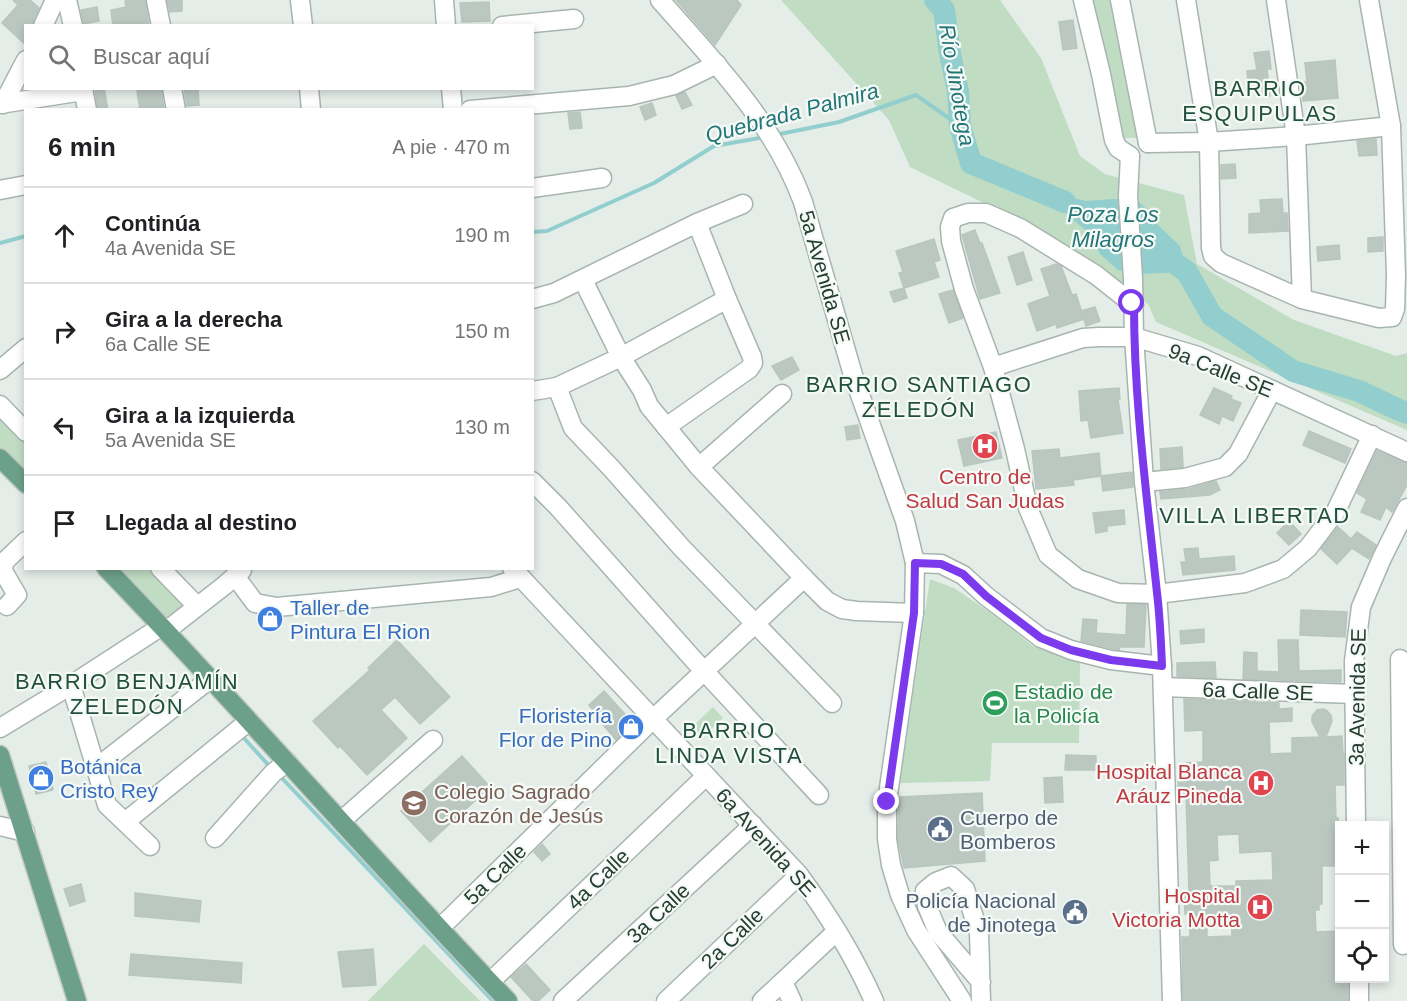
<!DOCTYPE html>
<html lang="es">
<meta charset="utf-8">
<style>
body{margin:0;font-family:Helvetica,sans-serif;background:#f2f2f2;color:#202124}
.controls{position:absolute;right:18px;bottom:18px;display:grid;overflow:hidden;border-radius:0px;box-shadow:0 3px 9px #0003}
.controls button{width:54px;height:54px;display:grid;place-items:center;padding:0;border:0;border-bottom:2px solid #e0e0e0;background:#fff;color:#202124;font:30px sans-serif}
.stop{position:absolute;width:18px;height:18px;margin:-14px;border:4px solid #7c3aed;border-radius:50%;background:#fff}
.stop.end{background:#7c3aed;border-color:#fff;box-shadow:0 2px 6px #0008}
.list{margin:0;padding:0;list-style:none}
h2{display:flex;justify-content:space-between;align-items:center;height:78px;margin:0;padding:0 24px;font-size:26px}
h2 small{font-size:20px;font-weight:400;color:#757577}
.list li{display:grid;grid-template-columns:39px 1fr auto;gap:18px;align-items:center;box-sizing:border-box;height:96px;padding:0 24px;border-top:2px solid #e0e0e0}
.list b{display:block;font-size:22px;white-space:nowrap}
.list p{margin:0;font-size:20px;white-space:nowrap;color:#757577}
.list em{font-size:20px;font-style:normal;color:#757577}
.icon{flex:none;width:33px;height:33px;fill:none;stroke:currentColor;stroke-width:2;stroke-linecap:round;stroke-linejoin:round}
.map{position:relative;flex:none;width:1407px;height:1001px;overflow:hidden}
.search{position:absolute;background:#fff;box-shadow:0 3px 9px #0003;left:24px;top:24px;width:510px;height:66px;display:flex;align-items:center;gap:15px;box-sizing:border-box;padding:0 21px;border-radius:0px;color:#757577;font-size:22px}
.panel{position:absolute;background:#fff;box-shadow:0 3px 9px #0003;left:24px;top:108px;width:510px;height:462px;border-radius:0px}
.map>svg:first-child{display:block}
</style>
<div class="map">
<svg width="1407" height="1001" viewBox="0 0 1407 1001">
<rect width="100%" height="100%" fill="#e5ede9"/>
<g fill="#c0ddc3">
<path d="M781 0H1000L1041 58 1080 156 1105 174 1184 195 1197 264 1294 320 1396 356 1407 353V430L1156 322 1148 304 1002 212 910 167 889 120Z"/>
<path d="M1092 0H1113L1142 138H1119Z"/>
<path d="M0 400 25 426V475L0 447Z"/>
<path d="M112 569H160L195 606 167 629Z"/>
<path d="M930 579 954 588 988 611 1033 646 1080 663 1079 743H992L990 781 900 783Z"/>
<path d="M713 707 723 718 701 739 691 728Z"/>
<path d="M424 944 480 1001H368Z"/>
</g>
<path fill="#92cece" d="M1037 190 1086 201 1113 199 1137 200 1152 214 1158 225 1180 246 1187 272 1139 274 1118 270 1100 254 1088 232Z"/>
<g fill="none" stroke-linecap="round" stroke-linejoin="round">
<g stroke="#92cece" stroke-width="4">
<path d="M775 135 839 122 916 95 960 126"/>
<path d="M532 232 547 231 654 183 714 146 765 137"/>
<path d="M0 243 26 236"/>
<path d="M242 736 272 769"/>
<path d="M280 776 493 1001"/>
</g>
<g stroke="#92cece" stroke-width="22">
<path d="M935 0 944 10 950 54 958 91 960 126 971 163 1065 202"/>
<path d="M1162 254 1187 272 1212 316 1293 371 1359 391 1399 410 1407 413"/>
</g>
</g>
<g fill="#bbc8c1" stroke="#b8c7be" stroke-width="1.5" fill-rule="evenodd">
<path d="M13 0H30L39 8 34 18 32 26H26V45L2 23 18 5Z"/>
<path d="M125 0H145L149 26H113L111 10 126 7Z"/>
<path d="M167 0H182V11L170 12Z"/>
<path d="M676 0H737L741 5 715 45Z"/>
<path d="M489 2 490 21 462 22 460 3Z"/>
<path d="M97 7 99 21 84 24 81 10Z"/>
<path d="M1073 20 1077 48 1063 50 1059 22Z"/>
<path d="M1269 51 1271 69H1267L1270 96 1264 97 1260 81 1248 82 1247 71 1257 70 1254 53Z"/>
<path d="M1335 60 1338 98 1303 101 1301 82H1307L1305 63Z"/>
<path d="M95 88H104L108 110H98Z"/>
<path d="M148 88H161L164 110H140L137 91Z"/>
<path d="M184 88H198L199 105 187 106Z"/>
<path d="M685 92 692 105 682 109 676 96Z"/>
<path d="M652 103 656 115 645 120 640 107Z"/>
<path d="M580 112 582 128 570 129 568 113Z"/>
<path d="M1376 139 1377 155 1359 156 1357 141Z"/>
<path d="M1235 164 1236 178 1221 179V165Z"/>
<path d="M1282 199 1283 213H1287L1288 231 1249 233V214L1261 213 1260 200Z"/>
<path d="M975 230 980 243H982L1000 293 980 299 962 235Z"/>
<path d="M1383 237V251L1368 252V238Z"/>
<path d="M934 239 940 260 934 262 939 277 904 288 899 273 903 272 896 251Z"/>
<path d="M1339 245 1340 259 1318 261 1317 247Z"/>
<path d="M1023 252 1032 280 1017 285 1008 257Z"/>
<path d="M1056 264 1061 266 1072 295 1076 294 1084 319 1057 328 1056 324 1037 331 1028 304 1050 296 1041 269Z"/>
<path d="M904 288 907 298 894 302 890 292Z"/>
<path d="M953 290 963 318 949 323 939 294Z"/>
<path d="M1095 307 1100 321 1086 326 1081 311Z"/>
<path d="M792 357 799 370 781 380 772 366Z"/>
<path d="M1119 388 1120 399H1118L1123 433 1091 438 1088 420 1081 421 1079 391Z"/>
<path d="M1214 388 1232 396 1231 399 1241 403 1233 421 1222 416 1219 424 1200 415Z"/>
<path d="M858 425 860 438 847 440 845 427Z"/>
<path d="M1309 431 1351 449 1345 463 1303 445Z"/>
<path d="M996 432 1002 458 964 466 958 440Z"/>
<path d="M1182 447 1183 467 1161 469 1160 449Z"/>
<path d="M1059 449 1060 458 1099 453 1101 476 1073 480 1074 485 1036 489 1032 451Z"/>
<path d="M1377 451 1407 463V485L1392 512 1386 507 1380 520 1361 512 1367 499 1357 493Z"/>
<path d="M1132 472 1133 487 1103 491 1101 476Z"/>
<path d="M1216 481 1220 490 1210 495 1161 499 1160 492 1188 489Z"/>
<path d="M1124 510 1125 524 1107 526V531L1096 533 1093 513Z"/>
<path d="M1289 521 1301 534 1289 545 1277 533Z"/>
<path d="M1338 527 1351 539 1357 532 1376 545 1369 559 1352 548 1337 564 1321 549Z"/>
<path d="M1198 548 1199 559 1234 556 1235 570 1183 575 1181 562H1186L1184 549Z"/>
<path d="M1127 604 1146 605 1144 647H1120L1119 650 1081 641 1083 619 1097 620 1096 633 1126 635Z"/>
<path d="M1301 610 1347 612 1345 637 1300 635Z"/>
<path d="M1204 629V642L1181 644 1180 631Z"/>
<path d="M397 640 450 697 420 724 395 697 381 710 407 738 367 775 340 746 338 748 313 721 370 670 368 668Z"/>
<path d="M1278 640H1298L1299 671 1341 670V682L1243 679 1244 652 1257 653V671L1279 672Z"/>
<path d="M1215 662 1216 678 1177 676V663Z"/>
<path d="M604 691 633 723 616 740 591 711 593 710 589 705Z"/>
<path d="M1184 699 1279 703V709L1292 708V721L1269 722 1270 754 1292 753V738L1320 737 1312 722V716L1317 710 1323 709 1326 710 1331 715 1332 721 1326 737 1342 736 1343 754H1344V785H1335L1336 818H1338L1340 866H1322V904H1319V910H1315L1316 932 1340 931V978H1348V1001H1183L1182 937H1190L1189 913 1185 914 1184 893H1189L1186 795 1178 796V782H1183V769H1186V763L1203 762V730L1185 731ZM1239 834 1240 853 1272 851 1273 880 1236 881V886H1210L1209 861 1218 860 1217 835ZM1231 917 1232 936 1207 937V918Z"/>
<path d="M1066 755 1096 756V770H1065Z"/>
<path d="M462 756 490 787 430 842 401 811Z"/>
<path d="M46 762 53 790 36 794 29 766Z"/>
<path d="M1062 777 1063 802 1045 803 1044 778Z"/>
<path d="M982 793 985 861 904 868 898 838 899 797Z"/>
<path d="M542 844 550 854 542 861 534 852Z"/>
<path d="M81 884 85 901 70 906 64 889Z"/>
<path d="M135 893 201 901 199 922 135 916Z"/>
<path d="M373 949 376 985 343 987 338 952Z"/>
<path d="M131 954 242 963 241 983 129 975Z"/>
<path d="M526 964 550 990 538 1001H533L511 977Z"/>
</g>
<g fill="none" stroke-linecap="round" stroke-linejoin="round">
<defs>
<g id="minor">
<path d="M67 0 73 26"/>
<path d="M156 0 161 26"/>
<path d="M300 0 303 26"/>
<path d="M444 0 446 26"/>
<path d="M660 0C715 63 773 121 803 202L853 375 905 521 915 563 914 613 887 802V839L891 865 900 895 916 930 962 1001"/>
<path d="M1083 0 1101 74 1114 140 1118 148 1130 156"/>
<path d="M1120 0 1148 143"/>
<path d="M1186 0 1209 142 1211 248 1213 256 1221 263 1302 299 1379 318 1392 317 1395 309 1396 275 1391 126 1369 0"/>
<path d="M1276 0 1296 136 1302 299"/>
<path d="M43 26 55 0"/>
<path d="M502 26 574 19"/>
<path d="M83 88 87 110"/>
<path d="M172 88 176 110"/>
<path d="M309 88 311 110"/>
<path d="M451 88 453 110"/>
<path d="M0 104 83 91"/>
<path d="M3 104 26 60"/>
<path d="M470 110 629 96 674 85 717 64"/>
<path d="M1148 143 1209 142 1296 136 1391 126"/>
<path d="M1130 156 1128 196 1133 279 1134 337 1144 482 1157 594 1162 666 1172 1001"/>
<path d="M532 188 602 178"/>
<path d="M0 190 26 185"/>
<path d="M583 280 621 357 642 390 649 406 699 467 804 578 827 601 842 609 857 611 914 613"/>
<path d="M532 299 554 293 697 223 743 204"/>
<path d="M1134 305 1096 275 1020 228 986 213H968L953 218 950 227 951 241 964 289 993 367 1015 449 1028 508 1048 555 1078 579 1118 593 1157 594 1245 583 1283 569 1308 548 1336 511 1372 435"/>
<path d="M993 367 1083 338 1099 337H1134L1198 356 1407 452"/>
<path d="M0 370 26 348"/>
<path d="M557 387 573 428 612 469 681 547 832 703"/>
<path d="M532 391 557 387 621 357 727 299"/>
<path d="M0 405 26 432"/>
<path d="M666 427 749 369 753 363 752 357 727 299 697 223"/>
<path d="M699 467 782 394"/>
<path d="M532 481 558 507 693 659 819 795"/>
<path d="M1144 482 1185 478 1225 467 1238 454 1272 390"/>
<path d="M915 563 941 564 963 575 986 596 1041 638 1071 650 1111 660 1162 666"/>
<path d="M160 568 197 606"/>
<path d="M512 568 799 875C828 914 854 956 874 1001"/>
<path d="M235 576 255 603 277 607 491 587 520 578"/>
<path d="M7 606 17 595 3 571 4 562 26 541"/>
<path d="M166 631 225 585 242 570"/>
<path d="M1400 659 1403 945"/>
<path d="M71 685 107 805 150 846"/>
<path d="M1163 687 1354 694"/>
<path d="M0 728 71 685 162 626"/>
<path d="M96 768 210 679"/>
<path d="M341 821 433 740"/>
<path d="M125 822 249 721"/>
<path d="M0 826 25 832"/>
<path d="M1356 826 1354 661 1361 607 1382 558 1407 508"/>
<path d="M215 838 273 773 287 762"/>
<path d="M440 928 652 720 804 578"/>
<path d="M1359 978V1001"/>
<path d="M490 982 706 776"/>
<path d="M783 982 792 1001"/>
<path d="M981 982 938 932 927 906 925 891 936 882 951 876 965 889 979 933 981 1001"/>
<path d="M563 1001 753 825"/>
<path d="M666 1001 799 875"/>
<path d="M762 1001 837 931"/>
</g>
<g id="major">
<path d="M0 458 26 484"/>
<path d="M106 568C243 710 372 859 508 1001"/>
<path d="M0 755 77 1001"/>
</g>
</defs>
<use href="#minor" stroke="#a8b5af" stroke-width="21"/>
<use href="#major" stroke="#c2c9c6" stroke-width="21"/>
<use href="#minor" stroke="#fff" stroke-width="18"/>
<use href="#major" stroke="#6da08b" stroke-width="18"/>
</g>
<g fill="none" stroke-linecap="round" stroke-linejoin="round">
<path stroke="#7c3aed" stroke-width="8" d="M887 802 914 613 915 563 941 564 963 574 986 596 1041 638 1071 650 1111 660 1162 666C1161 641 1160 617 1157 593 1147 497 1134 401 1134 305L1132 303"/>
</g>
<defs>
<symbol id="hospital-disc" viewBox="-11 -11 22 22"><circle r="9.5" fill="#e0444e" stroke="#f6faf7"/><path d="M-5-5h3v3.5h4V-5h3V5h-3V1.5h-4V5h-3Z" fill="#fff"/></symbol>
<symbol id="shop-disc" viewBox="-11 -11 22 22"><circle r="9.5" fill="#3f7fe0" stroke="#f6faf7"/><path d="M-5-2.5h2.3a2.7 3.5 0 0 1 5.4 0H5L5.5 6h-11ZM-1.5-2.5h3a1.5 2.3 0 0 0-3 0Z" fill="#fff"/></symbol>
<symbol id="stadium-disc" viewBox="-11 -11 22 22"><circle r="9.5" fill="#2e9e5b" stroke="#f6faf7"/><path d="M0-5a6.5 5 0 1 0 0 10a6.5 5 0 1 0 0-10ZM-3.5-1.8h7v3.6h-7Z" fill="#fff"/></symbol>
<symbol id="university-disc" viewBox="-11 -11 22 22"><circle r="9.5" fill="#8d6e63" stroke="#f6faf7"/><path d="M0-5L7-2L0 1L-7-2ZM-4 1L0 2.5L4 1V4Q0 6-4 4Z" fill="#fff"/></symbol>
<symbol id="civic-disc" viewBox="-11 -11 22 22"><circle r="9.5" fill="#5c6f8a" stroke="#f6faf7"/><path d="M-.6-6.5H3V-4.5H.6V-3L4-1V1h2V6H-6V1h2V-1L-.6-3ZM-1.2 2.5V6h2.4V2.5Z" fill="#fff"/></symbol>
</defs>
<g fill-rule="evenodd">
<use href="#hospital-disc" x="970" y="431" width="30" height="30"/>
<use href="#shop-disc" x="255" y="604" width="30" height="30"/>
<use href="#stadium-disc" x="980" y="688" width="30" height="30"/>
<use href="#shop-disc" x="616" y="712" width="30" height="30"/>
<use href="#shop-disc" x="26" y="763" width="30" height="30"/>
<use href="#hospital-disc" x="1246" y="768" width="30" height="30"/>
<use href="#university-disc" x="399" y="788" width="30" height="30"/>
<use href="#civic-disc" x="925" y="814" width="30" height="30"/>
<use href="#hospital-disc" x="1245" y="892" width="30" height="30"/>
<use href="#civic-disc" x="1060" y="897" width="30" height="30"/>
</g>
<g text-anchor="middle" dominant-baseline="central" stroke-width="4.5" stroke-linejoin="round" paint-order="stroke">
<g font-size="21" fill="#253f34" stroke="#f6faf7">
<text transform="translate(825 277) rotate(74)">5a Avenida SE</text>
<text transform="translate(1221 370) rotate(22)">9a Calle SE</text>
<text transform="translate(1258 691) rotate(2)">6a Calle SE</text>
<text transform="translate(1357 697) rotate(-89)">3a Avenida SE</text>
<text transform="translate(766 842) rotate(48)">6a Avenida SE</text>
<text transform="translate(495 874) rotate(-44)">5a Calle</text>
<text transform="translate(598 879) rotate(-44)">4a Calle</text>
<text transform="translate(658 913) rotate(-43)">3a Calle</text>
<text transform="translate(732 938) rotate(-44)">2a Calle</text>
</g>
<g font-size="21" fill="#be3a42" stroke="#f6faf7" text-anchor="end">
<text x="985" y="476" text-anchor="middle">Centro de<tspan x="985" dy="24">Salud San Judas</tspan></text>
<text x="1242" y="771">Hospital Blanca<tspan x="1242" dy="24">Aráuz Pineda</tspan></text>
<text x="1240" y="895">Hospital<tspan x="1240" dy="24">Victoria Motta</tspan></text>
</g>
<g font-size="21" fill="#366cbe" stroke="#f6faf7" text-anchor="start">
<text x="290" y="607">Taller de<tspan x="290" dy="24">Pintura El Rion</tspan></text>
<text x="612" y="715" text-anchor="end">Floristería<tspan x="612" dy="24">Flor de Pino</tspan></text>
<text x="60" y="766">Botánica<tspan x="60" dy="24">Cristo Rey</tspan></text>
</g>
<g font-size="21" fill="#27864d" stroke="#f6faf7" text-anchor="start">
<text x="1014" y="691">Estadio de<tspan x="1014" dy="24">la Policía</tspan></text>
</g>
<g font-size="21" fill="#785e54" stroke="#f6faf7" text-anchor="start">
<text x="434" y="791">Colegio Sagrado<tspan x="434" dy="24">Corazón de Jesús</tspan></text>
</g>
<g font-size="21" fill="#4e5e75" stroke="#f6faf7" text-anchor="start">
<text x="960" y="817">Cuerpo de<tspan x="960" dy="24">Bomberos</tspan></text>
<text x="1056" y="900" text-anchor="end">Policía Nacional<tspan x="1056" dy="24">de Jinotega</tspan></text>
</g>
<g font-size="22" font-style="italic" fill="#237677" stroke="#f6faf7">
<text transform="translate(957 85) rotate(80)">Río Jinotega</text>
<text transform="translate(792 113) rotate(-15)">Quebrada Palmira</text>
<text x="1113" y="214">Poza Los<tspan x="1113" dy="25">Milagros</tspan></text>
</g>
<g font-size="22" letter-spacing="1.5" fill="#22503e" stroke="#f6faf7">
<text x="1260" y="88">BARRIO<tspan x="1260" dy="25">ESQUIPULAS</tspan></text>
<text x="919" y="384">BARRIO SANTIAGO<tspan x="919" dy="25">ZELEDÓN</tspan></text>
<text x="1255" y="515">VILLA LIBERTAD</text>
<text x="127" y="681">BARRIO BENJAMÍN<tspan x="127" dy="25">ZELEDÓN</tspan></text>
<text x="729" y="730">BARRIO<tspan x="729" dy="25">LINDA VISTA</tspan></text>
</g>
</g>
</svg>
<div class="controls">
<button>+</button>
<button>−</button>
<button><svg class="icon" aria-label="locate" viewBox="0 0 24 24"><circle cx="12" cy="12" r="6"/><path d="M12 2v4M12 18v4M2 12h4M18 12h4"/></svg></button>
</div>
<div class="stop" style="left:1132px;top:303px"></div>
<div class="stop end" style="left:887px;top:802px"></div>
<div class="search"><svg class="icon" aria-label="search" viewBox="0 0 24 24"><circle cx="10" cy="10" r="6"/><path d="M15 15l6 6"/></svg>Buscar aquí</div>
<section class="panel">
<h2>6 min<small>A pie · 470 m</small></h2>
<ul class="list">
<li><svg class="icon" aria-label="ahead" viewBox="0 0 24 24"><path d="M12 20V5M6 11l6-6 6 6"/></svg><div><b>Continúa</b><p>4a Avenida SE</p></div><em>190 m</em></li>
<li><svg class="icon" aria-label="right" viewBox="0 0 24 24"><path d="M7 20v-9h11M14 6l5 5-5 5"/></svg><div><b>Gira a la derecha</b><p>6a Calle SE</p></div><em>150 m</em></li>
<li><svg class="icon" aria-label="left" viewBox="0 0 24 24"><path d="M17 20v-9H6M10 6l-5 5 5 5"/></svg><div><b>Gira a la izquierda</b><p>5a Avenida SE</p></div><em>130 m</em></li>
<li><svg class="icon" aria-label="arrive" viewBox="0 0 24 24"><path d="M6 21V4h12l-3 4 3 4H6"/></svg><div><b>Llegada al destino</b></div></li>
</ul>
</section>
</div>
